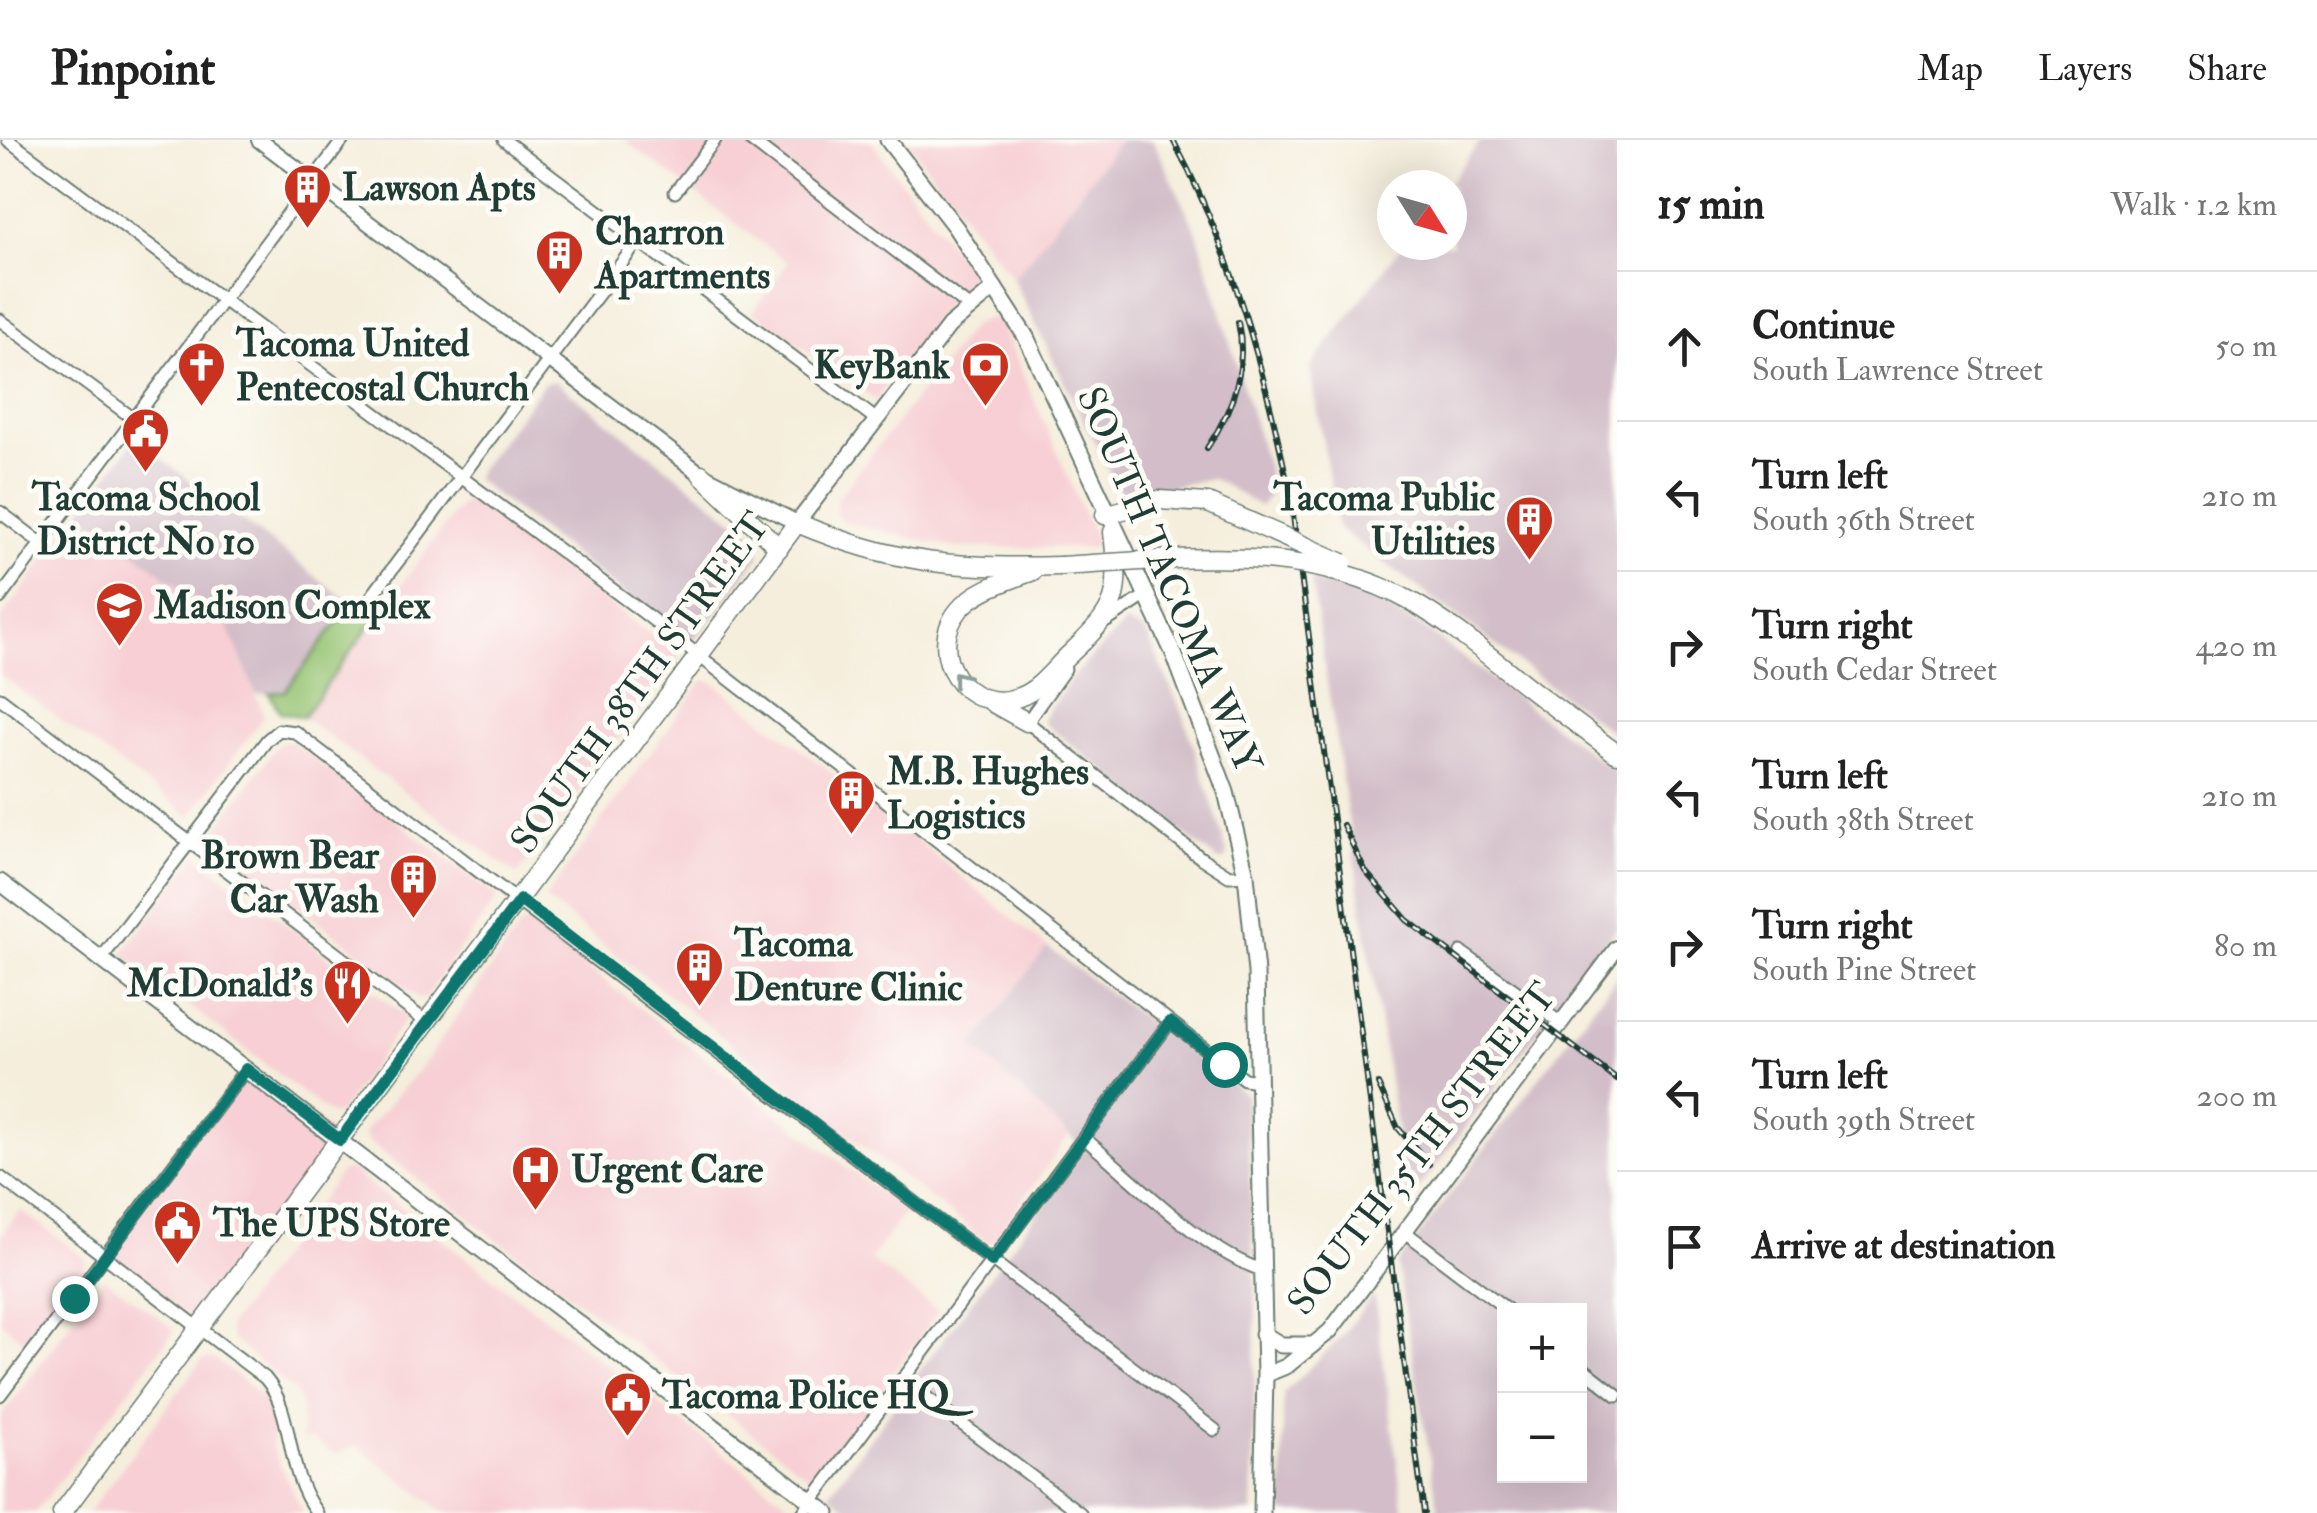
<!DOCTYPE html>
<meta charset="utf-8">
<style>
body{margin:0;font-family:"IM FELL Double Pica",serif;background:#f2f2f2;color:#222}
.controls{position:absolute;right:30px;bottom:30px;display:grid;overflow:hidden;border-radius:0px;box-shadow:0 10px 40px #0002}
.controls button{width:90px;height:90px;display:grid;place-items:center;padding:0;border:0;border-bottom:2px solid #e0e0e0;background:#fff;color:#222;font:50px sans-serif}
.compass{position:absolute;left:1377px;top:30px;width:90px;height:90px;border-radius:50%;background:#fff;box-shadow:0 10px 40px #0002;rotate:127deg}
.stop{position:absolute;width:30px;height:30px;margin:-22px;border:8px solid #0f766e;border-radius:50%;background:#fff}
.stop.end{background:#0f766e;border-color:#fff;box-shadow:0 2px 10px #0008}
.list{margin:0;padding:0;list-style:none}
h2{display:flex;justify-content:space-between;align-items:center;height:130px;margin:0;padding:0 40px;font-size:42px}
h2 small{font-size:32px;font-weight:400;color:#767676}
.list li{display:grid;grid-template-columns:65px 1fr auto;gap:30px;align-items:center;box-sizing:border-box;height:150px;padding:0 40px;border-top:2px solid #e0e0e0}
.list b{display:block;font-size:38px;white-space:nowrap}
.list p{margin:0;font-size:32px;white-space:nowrap;color:#767676}
.list em{font-size:32px;font-style:normal;color:#767676}
.icon{flex:none;width:55px;height:55px;fill:none;stroke:currentColor;stroke-width:2;stroke-linecap:round;stroke-linejoin:round}
.map{position:relative;flex:none;width:1617px;height:1373px;overflow:hidden}
header{display:flex;align-items:center;gap:60px;box-sizing:border-box;height:140px;padding:0 50px;background:#fff;border-bottom:2px solid #e0e0e0}
header strong{font-size:48px}
nav{display:flex;gap:55px;margin-inline-start:auto;font-size:35px}
main{display:flex}
aside{flex:1;background:#fff}
.map>svg:first-child{display:block}
</style>
<header>
<strong>Pinpoint</strong>
<nav><a>Map</a><a>Layers</a><a>Share</a></nav>
</header>
<main>
<div class="map">
<svg width="1617" height="1373" viewBox="0 0 1617 1373">
<rect width="100%" height="100%" fill="#fdfcf7"/>
<filter id="ink" filterUnits="userSpaceOnUse"><feTurbulence type="fractalNoise" baseFrequency=".01" numOctaves="2"/><feDisplacementMap in="SourceGraphic" scale="20" xChannelSelector="R" yChannelSelector="G"/><feConvolveMatrix kernelMatrix="1 2 1 2 8 2 1 2 1" color-interpolation-filters="sRGB"/></filter>
<filter id="wash" filterUnits="userSpaceOnUse"><feTurbulence type="fractalNoise" baseFrequency=".0048" numOctaves="4" result="noise"/><feDisplacementMap in="SourceGraphic" scale="40" xChannelSelector="R" yChannelSelector="G"/><feGaussianBlur stdDeviation="2.25" result="paint"/><feColorMatrix in="noise" values="0 0 0 0 0 0 0 0 0 0 0 0 0 0 0 0 0 1.4 0 .05"/><feComposite in="paint" operator="in"/></filter>
<g filter="url(#wash)">
<rect width="100%" height="100%" fill="#f5eedc"/>
<g fill="#f7cfd4">
<path d="M624 0H870L976 139 947 163 876 260 752 172 788 123Z"/>
<path d="M906 0H1120L1013 139Z"/>
<path d="M987 178 999 179 1099 408H954L846 382 836 375V360L972 186Z"/>
<path d="M466 357 680 516 517 735 303 577Z"/>
<path d="M81 371 227 482 264 576 190 676 0 535V480Z"/>
<path d="M703 540 712 541 869 661 1047 807 973 906 1070 994 995 1099 988 1103 545 759Z"/>
<path d="M291 601 498 757 425 858 420 859 209 699 280 602Z"/>
<path d="M196 715 407 877 339 973 331 975 122 814Z"/>
<path d="M529 783 905 1072 870 1120 939 1171 818 1336 811 1338 366 1000 364 992 426 921 521 785Z"/>
<path d="M246 929 340 999 201 1188 105 1116Z"/>
<path d="M350 1029 787 1362 785 1373H445L357 1305 336 1314 311 1299 302 1300 301 1264 295 1251 231 1199 228 1187 341 1032Z"/>
<path d="M20 1070 84 1117 86 1125 27 1203 0 1181V1097Z"/>
<path d="M104 1138 173 1188V1193L35 1373H0V1278Z"/>
<path d="M213 1218 272 1263V1307L303 1373H88L202 1220Z"/>
</g>
<g fill="#d2bdc8" fill-rule="evenodd">
<path d="M1120 0H1153L1197 92 1269 333 1270 353 1261 367 1212 338 1122 357 1013 139Z"/>
<path d="M1481 0H1617V596L1338 388 1310 228 1402 105H1452V45H1447Z"/>
<path d="M555 241 759 399V416L690 505 476 340 477 332 544 243Z"/>
<path d="M135 299 352 464 285 551 256 554 226 482 81 371Z"/>
<path d="M1311 439 1364 455 1425 489 1617 633V787L1408 1063Z"/>
<path d="M1126 483 1145 491 1183 574 1220 687 1228 716 1224 721 1217 720 1044 583 1043 578 1077 531Z"/>
<path d="M1047 807 1246 954 1256 1166 1252 1373H854L829 1354 1084 1009 973 906Z"/>
<path d="M1617 836V1373H1439L1397 1124ZM1504 1170H1580V1336H1504Z"/>
<path d="M1374 1155 1404 1373H1283V1254L1340 1198Z"/>
</g>
<path fill="#96c372" stroke="#5a8053" stroke-width="2.5" d="M352 464 374 480 303 577 280 572 269 553 285 551Z"/>
</g>
<g filter="url(#ink)">
<g fill="none" stroke-linecap="round" stroke-linejoin="round">
<defs>
<g id="minor">
<path d="M8 0 644 473 1244 939 1259 941"/>
<path d="M504 0 877 280"/>
<path d="M750 0 969 167"/>
<path d="M675 52 715 0"/>
<path d="M0 180 134 279"/>
<path d="M0 372 41 403"/>
<path d="M0 458 343 0"/>
<path d="M363 468 639 100"/>
<path d="M1107 481 1145 456"/>
<path d="M1065 529 1027 582 1201 718 1229 736 1246 735"/>
<path d="M0 558 429 884"/>
<path d="M1461 812 1561 883"/>
<path d="M101 819 267 600 279 590 295 592 1215 1290"/>
<path d="M1084 998C1134 1039 1202 1111 1262 1130"/>
<path d="M0 1037 265 1238C296 1274 283 1328 317 1373"/>
<path d="M1405 1092 1508 1170"/>
<path d="M1580 1226 1617 1255"/>
<path d="M902 1239 1080 1373"/>
<path d="M0 1255 246 929"/>
<path d="M803 1373 1170 882"/>
</g>
<g id="tertiary">
<path d="M259 0 701 334 797 383 949 186 995 148"/>
<path d="M1265 1235 1287 1226 1330 1191 1617 808"/>
</g>
<g id="secondary">
<path d="M888 0 956 88 1026 197 1174 514 1226 652 1246 735 1256 832 1265 1235 1262 1373"/>
<path d="M0 742 827 1373"/>
<path d="M1263 1194 1281 1205H1312"/>
</g>
<g id="primary">
<path d="M701 334 779 408"/>
<path d="M1105 375 1159 360 1208 363"/>
<path d="M1033 431C1008 441 976 449 959 470 924 512 966 577 1019 557 1040 550 1055 527 1071 513 1120 467 1120 456 1113 392"/>
<path d="M1541 557 1617 614"/>
<path d="M993 563 1027 582"/>
<path d="M62 1373 797 383C895 424 955 429 1060 426"/>
</g>
</defs>
<use href="#minor" stroke="#6a7b6f" stroke-width="15"/>
<use href="#tertiary" stroke="#6a7b6f" stroke-width="18"/>
<use href="#secondary" stroke="#6a7b6f" stroke-width="19"/>
<use href="#primary" stroke="#6a7b6f" stroke-width="21"/>
<use href="#minor" stroke="#fff" stroke-width="11"/>
<use href="#tertiary" stroke="#fff" stroke-width="14"/>
<use href="#secondary" stroke="#fff" stroke-width="15"/>
<use href="#primary" stroke="#fff" stroke-width="18"/>
<defs>
<g id="rail">
<path d="M1173 0C1233 112 1266 236 1291 360L1424 1373"/>
<path d="M1207 308C1232 271 1248 227 1238 182"/>
<path d="M1343 685 1365 731 1407 780 1617 940"/>
<path d="M1378 944 1398 988 1429 1024"/>
</g>
</defs>
<use href="#rail" stroke="#1f3d34" stroke-width="6"/>
<use href="#rail" stroke="#fdfcf7" stroke-width="2.5" stroke-dasharray="8" stroke-linecap="butt"/>
<defs>
<g id="primary-bridge">
<path d="M1208 363 1343 423"/>
<path d="M1060 426C1180 420 1302 400 1412 462 1458 488 1499 525 1541 557"/>
</g>
</defs>
<use href="#primary-bridge" stroke="#6a7b6f" stroke-width="21" stroke-linecap="butt"/>
<use href="#primary-bridge" stroke="#fff" stroke-width="18"/>
</g>
<defs><path id="oneway-chevron" d="M-2-3.5L2.5 0L-2 3.5" fill="none" stroke-width="1.6" stroke-linecap="round" stroke-linejoin="round" transform="scale(2.5)"/></defs>
<use stroke="#8f9e9a" href="#oneway-chevron" transform="translate(959 538) rotate(-128)"/>
</g>
<g fill="none" stroke-linecap="round" stroke-linejoin="round" filter="url(#ink)">
<path stroke="#0f766e" stroke-width="12" d="M74 1158 246 929 340 1000 520 760 992 1121 1170 882 1224 924"/>
</g>
<defs>
<symbol id="building-pin" viewBox="-11 -11 22 30"><path d="M0 17L-7.5 6A9.5 9.5 0 1 1 7.5 6Z" fill="#c8321e" stroke="#fdfcf7"/><path d="M-4-6H4V6H1V3H-1V6H-4ZM-2.5-4.3h1.7v1.8h-1.7ZM.8-4.3h1.7v1.8H.8ZM-2.5-1h1.7V.8h-1.7ZM.8-1h1.7V.8H.8Z" fill="#fff"/></symbol>
<symbol id="church-pin" viewBox="-11 -11 22 30"><path d="M0 17L-7.5 6A9.5 9.5 0 1 1 7.5 6Z" fill="#c8321e" stroke="#fdfcf7"/><path d="M-1.2-6h2.4v3.5h3.3v2.4h-3.3V6h-2.4V-.1h-3.3v-2.4h3.3Z" fill="#fff"/></symbol>
<symbol id="bank-pin" viewBox="-11 -11 22 30"><path d="M0 17L-7.5 6A9.5 9.5 0 1 1 7.5 6Z" fill="#c8321e" stroke="#fdfcf7"/><path d="M-6-4H6V4H-6ZM0-2.3a2.3 2.3 0 1 0 0 4.6a2.3 2.3 0 1 0 0-4.6Z" fill="#fff"/></symbol>
<symbol id="civic-pin" viewBox="-11 -11 22 30"><path d="M0 17L-7.5 6A9.5 9.5 0 1 1 7.5 6Z" fill="#c8321e" stroke="#fdfcf7"/><path d="M-.6-6.5H3V-4.5H.6V-3L4-1V1h2V6H-6V1h2V-1L-.6-3ZM-1.2 2.5V6h2.4V2.5Z" fill="#fff"/></symbol>
<symbol id="school-pin" viewBox="-11 -11 22 30"><path d="M0 17L-7.5 6A9.5 9.5 0 1 1 7.5 6Z" fill="#c8321e" stroke="#fdfcf7"/><path d="M0-5L7-2L0 1L-7-2ZM-4 1L0 2.5L4 1V4Q0 6-4 4Z" fill="#fff"/></symbol>
<symbol id="restaurant-pin" viewBox="-11 -11 22 30"><path d="M0 17L-7.5 6A9.5 9.5 0 1 1 7.5 6Z" fill="#c8321e" stroke="#fdfcf7"/><path d="M-5-6h1v4h1v-4h1v4h1v-4h1v5L-1.5 .5V6h-2V.5L-5-1ZM5-6V6H3V1.5H1.5Q1.5-4 5-6Z" fill="#fff"/></symbol>
<symbol id="hospital-pin" viewBox="-11 -11 22 30"><path d="M0 17L-7.5 6A9.5 9.5 0 1 1 7.5 6Z" fill="#c8321e" stroke="#fdfcf7"/><path d="M-5-5h3v3.5h4V-5h3V5h-3V1.5h-4V5h-3Z" fill="#fff"/></symbol>
</defs>
<g fill-rule="evenodd">
<use href="#building-pin" x="280" y="20" width="55" height="75"/>
<use href="#building-pin" x="532" y="86" width="55" height="75"/>
<use href="#church-pin" x="174" y="198" width="55" height="75"/>
<use href="#bank-pin" x="958" y="198" width="55" height="75"/>
<use href="#civic-pin" x="118" y="264" width="55" height="75"/>
<use href="#building-pin" x="1502" y="352" width="55" height="75"/>
<use href="#school-pin" x="92" y="438" width="55" height="75"/>
<use href="#building-pin" x="824" y="626" width="55" height="75"/>
<use href="#building-pin" x="386" y="710" width="55" height="75"/>
<use href="#building-pin" x="672" y="798" width="55" height="75"/>
<use href="#restaurant-pin" x="320" y="816" width="55" height="75"/>
<use href="#hospital-pin" x="508" y="1002" width="55" height="75"/>
<use href="#civic-pin" x="150" y="1056" width="55" height="75"/>
<use href="#civic-pin" x="600" y="1228" width="55" height="75"/>
</g>
<g text-anchor="middle" dominant-baseline="central" stroke-width="10" stroke-linejoin="round" paint-order="stroke">
<g font-size="38" font-weight="bold" fill="#1f3d34" stroke="#fdfcf7" text-anchor="start">
<text x="342" y="48">Lawson Apts</text>
<text x="595" y="92">Charron<tspan x="595" dy="44">Apartments</tspan></text>
<text x="236" y="204">Tacoma United<tspan x="236" dy="44">Pentecostal Church</tspan></text>
<text x="950" y="226" text-anchor="end">KeyBank</text>
<text x="146" y="358" text-anchor="middle">Tacoma School<tspan x="146" dy="44">District No 10</tspan></text>
<text x="1495" y="358" text-anchor="end">Tacoma Public<tspan x="1495" dy="44">Utilities</tspan></text>
<text x="154" y="466">Madison Complex</text>
<text x="887" y="632">M.B. Hughes<tspan x="887" dy="44">Logistics</tspan></text>
<text x="379" y="716" text-anchor="end">Brown Bear<tspan x="379" dy="44">Car Wash</tspan></text>
<text x="734" y="804">Tacoma<tspan x="734" dy="44">Denture Clinic</tspan></text>
<text x="313" y="844" text-anchor="end">McDonald's</text>
<text x="571" y="1030">Urgent Care</text>
<text x="213" y="1084">The UPS Store</text>
<text x="662" y="1256">Tacoma Police HQ</text>
</g>
<g font-size="38" fill="#1f3d34" stroke="#fdfcf7">
<text transform="translate(1169 440) rotate(67)">SOUTH TACOMA WAY</text>
<text transform="translate(640 543) rotate(-54)">SOUTH 38TH STREET</text>
<text transform="translate(1422 1009) rotate(-52)">SOUTH 35TH STREET</text>
</g>
</g>
</svg>
<div class="controls">
<button>+</button>
<button>−</button>
</div>
<svg class="compass" viewBox="-18 -18 36 36"><path d="M0-13l5 13h-10z" fill="#e53935"/><path d="M0 13l5-13h-10z" fill="#767676"/></svg>
<div class="stop" style="left:1224px;top:924px"></div>
<div class="stop end" style="left:74px;top:1158px"></div>
</div>
<aside>
<h2>15 min<small>Walk · 1.2 km</small></h2>
<ul class="list">
<li><svg class="icon" aria-label="ahead" viewBox="0 0 24 24"><path d="M12 20V5M6 11l6-6 6 6"/></svg><div><b>Continue</b><p>South Lawrence Street</p></div><em>50 m</em></li>
<li><svg class="icon" aria-label="left" viewBox="0 0 24 24"><path d="M17 20v-9H6M10 6l-5 5 5 5"/></svg><div><b>Turn left</b><p>South 36th Street</p></div><em>210 m</em></li>
<li><svg class="icon" aria-label="right" viewBox="0 0 24 24"><path d="M7 20v-9h11M14 6l5 5-5 5"/></svg><div><b>Turn right</b><p>South Cedar Street</p></div><em>420 m</em></li>
<li><svg class="icon" aria-label="left" viewBox="0 0 24 24"><path d="M17 20v-9H6M10 6l-5 5 5 5"/></svg><div><b>Turn left</b><p>South 38th Street</p></div><em>210 m</em></li>
<li><svg class="icon" aria-label="right" viewBox="0 0 24 24"><path d="M7 20v-9h11M14 6l5 5-5 5"/></svg><div><b>Turn right</b><p>South Pine Street</p></div><em>80 m</em></li>
<li><svg class="icon" aria-label="left" viewBox="0 0 24 24"><path d="M17 20v-9H6M10 6l-5 5 5 5"/></svg><div><b>Turn left</b><p>South 39th Street</p></div><em>200 m</em></li>
<li><svg class="icon" aria-label="arrive" viewBox="0 0 24 24"><path d="M6 21V4h12l-3 4 3 4H6"/></svg><div><b>Arrive at destination</b></div></li>
</ul>
</aside>
</main>
